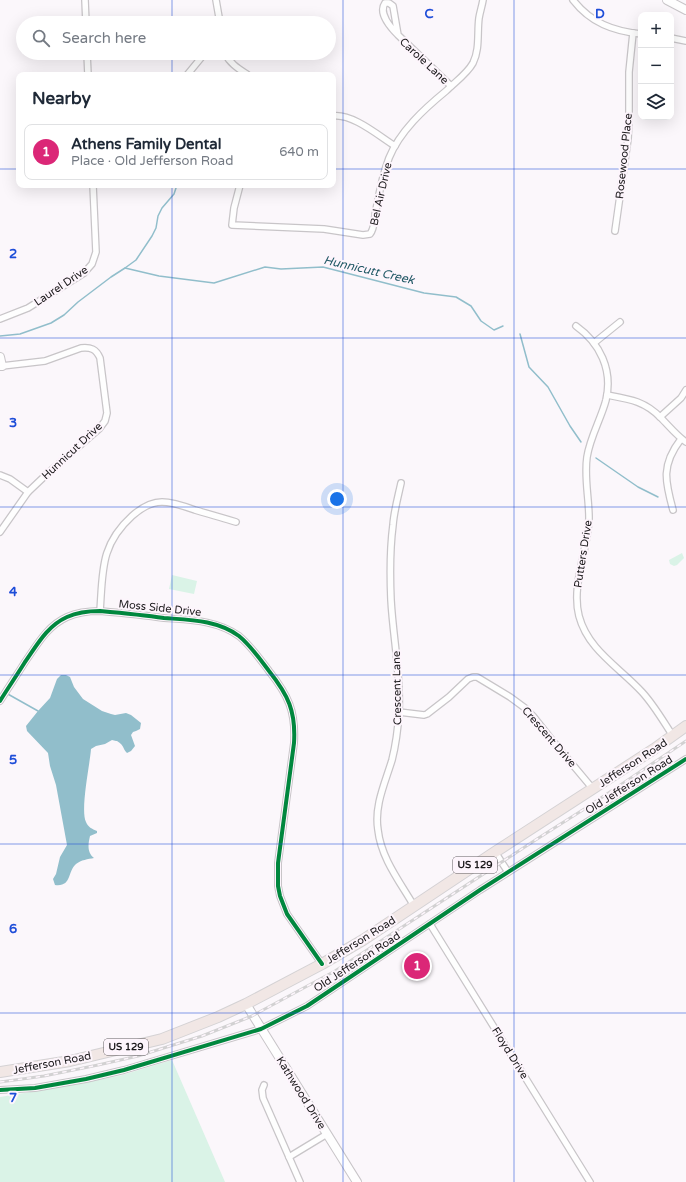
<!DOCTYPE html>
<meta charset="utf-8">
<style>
body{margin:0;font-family:"Varela Round",sans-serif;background:#f2f2f3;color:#1f2937}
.controls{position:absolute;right:12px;top:12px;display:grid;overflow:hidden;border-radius:8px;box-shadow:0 4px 16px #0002}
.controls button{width:36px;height:36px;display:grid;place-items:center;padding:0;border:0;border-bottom:1px solid #e0e1e3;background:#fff;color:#1f2937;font:20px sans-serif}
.you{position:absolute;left:337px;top:499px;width:14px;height:14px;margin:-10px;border:3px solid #fff;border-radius:50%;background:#1a73e8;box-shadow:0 0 0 6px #1a73e833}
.badge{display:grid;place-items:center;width:26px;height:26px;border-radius:50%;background:#db2777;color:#fff;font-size:13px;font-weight:700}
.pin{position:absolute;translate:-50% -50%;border:2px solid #fff;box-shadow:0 1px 4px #0006}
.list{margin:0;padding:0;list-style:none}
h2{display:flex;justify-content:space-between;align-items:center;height:52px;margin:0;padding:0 16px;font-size:17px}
h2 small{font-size:13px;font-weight:400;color:#747a83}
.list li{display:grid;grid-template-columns:26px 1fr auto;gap:12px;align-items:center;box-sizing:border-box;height:56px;margin:0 8px 8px;padding:0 8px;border:1px solid #e0e1e3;border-radius:8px}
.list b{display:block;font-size:15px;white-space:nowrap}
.list p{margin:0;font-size:13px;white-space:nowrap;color:#747a83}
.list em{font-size:13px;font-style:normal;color:#747a83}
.icon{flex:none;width:22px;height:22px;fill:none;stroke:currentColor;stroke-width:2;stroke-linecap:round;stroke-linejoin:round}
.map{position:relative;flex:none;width:686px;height:1182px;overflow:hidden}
.search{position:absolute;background:#fff;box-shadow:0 4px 16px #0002;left:16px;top:16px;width:320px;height:44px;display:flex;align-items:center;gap:10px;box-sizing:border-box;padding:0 14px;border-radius:22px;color:#747a83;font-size:15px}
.panel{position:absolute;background:#fff;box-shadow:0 4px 16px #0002;left:16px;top:72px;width:320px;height:116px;border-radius:8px}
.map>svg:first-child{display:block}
</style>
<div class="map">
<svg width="686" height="1182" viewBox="0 0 686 1182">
<rect width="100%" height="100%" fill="#fbf7fb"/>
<g fill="#daf3e7">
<path d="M682 553 684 558 677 565 674 566 670 564 669 560Z"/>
<path d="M172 575 197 581 194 594 169 589Z"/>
<path d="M172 1060 225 1182H0V1097L66 1086 119 1076Z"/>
</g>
<path fill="#91becb" d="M61 675H66L70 677 74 687 83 699 102 711 111 714 115 715 126 713 131 715 141 723 140 729 136 731 133 732 131 735 135 746 131 751 127 753C122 748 125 746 117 741H116L112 740 105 744 96 746 91 749C90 764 80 810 86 822 88 827 92 829 97 831V833L90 836C88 845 87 852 94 858 88 859 81 860 76 864 67 872 72 887 55 885L53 879 56 874 60 857 67 845 56 785 50 766 48 753 27 731 26 726 38 711 50 698 57 679Z"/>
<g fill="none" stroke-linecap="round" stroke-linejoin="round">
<g stroke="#91becb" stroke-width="1.5">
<path d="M125 268 159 276 214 283 265 267 281 269 323 267 424 293 456 297 471 306 481 321 494 330 503 326"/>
<path d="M520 334 529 367 548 387 570 426 581 442"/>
<path d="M0 336 20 334 51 323 64 315 78 302 111 277 125 268 136 260 152 236 156 228 158 216 162 208 174 194 177 185"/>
<path d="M596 458 638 487 658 497"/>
<path d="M6 693 38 711"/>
</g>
<defs>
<g id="street">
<path d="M85 0 86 23"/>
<path d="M216 0 220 23"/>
<path d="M573 0C591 23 613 31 641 34"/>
<path d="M398 35C391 28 378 13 385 3H389L393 6 398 35 451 86"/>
<path d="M671 38 686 41"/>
<path d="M87 53 88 75"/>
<path d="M225 53C230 64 239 69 248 75"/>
<path d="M187 75 205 53"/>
<path d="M333 116C352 113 379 136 395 146"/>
<path d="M240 185 234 208 232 225 324 229 363 235 370 234C375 228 374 218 376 210 379 193 383 174 389 158 400 131 424 109 446 91 455 82 467 74 473 63 480 49 477 33 479 18 480 12 482 6 483 0"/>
<path d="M615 231 628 139 629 119V72L633 33"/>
<path d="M0 319 28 308 84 273 92 264 96 252 93 185"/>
<path d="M576 326C600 343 613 370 606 400 601 419 590 437 587 457 584 477 589 498 589 518 588 550 571 585 579 616 588 650 619 667 642 692 654 705 663 721 673 736"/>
<path d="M594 343 620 322"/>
<path d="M607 395C629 399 645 401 661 418 669 426 677 436 686 442"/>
<path d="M660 417 681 398 686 390"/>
<path d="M0 475 10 479 28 492"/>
<path d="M401 483C398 497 394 511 393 525 390 548 390 577 391 600 393 637 401 675 399 712 398 728 396 744 392 760 385 783 374 806 378 830 381 858 400 882 414 906"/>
<path d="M673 510C665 481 661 465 681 439"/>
<path d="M0 532 28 492 48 473 99 429 105 421 107 413 100 358C96 349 91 347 81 348L45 361 2 366"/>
<path d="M100 611C103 571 100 545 132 516 141 508 150 502 162 502 173 502 184 506 195 510 209 514 223 518 236 522"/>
<path d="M0 701C8 688 17 675 25 662 37 645 47 626 67 617 78 612 89 611 100 611 122 613 143 615 164 618 190 620 217 620 239 636 251 646 260 659 269 671 288 695 296 711 294 743L278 863V886L280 896 287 914 322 964"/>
<path d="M399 712 424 715 427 714 449 697 468 679 473 677H477L510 697 525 708 533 716 552 740 593 789"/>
<path d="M495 852 508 872"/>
<path d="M430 924 590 1182"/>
<path d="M264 1085 262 1090 263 1098 300 1182"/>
<path d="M0 1090 35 1088 86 1079 124 1070 261 1029 307 1006 480 890 686 759"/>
<path d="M289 1157 327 1134"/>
</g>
<g id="secondary">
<path d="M667 0 686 10"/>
<path d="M0 357 2 366H0"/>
<path d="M246 1004 357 1182"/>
</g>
<path id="highway" d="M0 1072 70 1061 162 1039 218 1017 246 1004 322 964 363 940 495 852 654 749 686 726"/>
</defs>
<use href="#street" stroke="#c8c5c8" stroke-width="8"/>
<use href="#secondary" stroke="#c8c5c8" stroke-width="10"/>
<use href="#highway" stroke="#d4d2d4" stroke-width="12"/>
<use href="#street" stroke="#fefefe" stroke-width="5.5"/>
<use href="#secondary" stroke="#fefefe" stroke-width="8"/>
<use href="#highway" stroke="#f1e7e5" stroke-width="10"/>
<defs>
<path id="rail" d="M0 1082 44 1076 98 1065 138 1056 202 1036 252 1016 335 971 537 839 589 806 686 741"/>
</defs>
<use href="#rail" stroke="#d2d1d2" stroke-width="3"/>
<use href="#rail" stroke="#fdf5fc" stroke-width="1.5" stroke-dasharray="4.5" stroke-linecap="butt"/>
<defs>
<g id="cycleway">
<path d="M0 701C8 688 17 675 25 662 37 645 47 626 67 617 78 612 89 611 100 611 122 613 143 615 164 618 190 620 217 620 239 636 251 646 260 659 269 671 288 695 296 711 294 743L278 863V886L280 896 287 914 322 964"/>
<path d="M0 1090 35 1088 86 1079 124 1070 261 1029 307 1006 480 890 686 759"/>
</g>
</defs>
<use href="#cycleway" stroke="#fdf5fc" stroke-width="6"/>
<use href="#cycleway" stroke="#00873e" stroke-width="4"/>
</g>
<path fill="none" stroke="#1d4ed8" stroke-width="1" stroke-opacity="0.55" d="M172 0V23M343 0V1182M514 0V1182M172 53V75M0 169H19M333 169H686M172 185V1182M0 338H686M0 507H686M0 675H686M0 844H686M0 1013H686"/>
<g text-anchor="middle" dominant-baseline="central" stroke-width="4" stroke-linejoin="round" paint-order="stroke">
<g fill="#fdf5fc" stroke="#5f5b5e" stroke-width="1">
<rect x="453" y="857" width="44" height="16" rx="3"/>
<rect x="104" y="1039" width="44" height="16" rx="3"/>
</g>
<g font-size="10" font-weight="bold" fill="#1b191b">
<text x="475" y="865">US 129</text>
<text x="126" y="1047">US 129</text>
</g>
<g font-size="11" fill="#1b191b" stroke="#fdf5fc">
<text transform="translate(424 61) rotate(43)">Carole Lane</text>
<text transform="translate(624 156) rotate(-84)">Rosewood Place</text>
<text transform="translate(381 194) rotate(-77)">Bel Air Drive</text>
<text transform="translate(61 286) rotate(-34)">Laurel Drive</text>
<text transform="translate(72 451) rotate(-43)">Hunnicut Drive</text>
<text transform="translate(583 554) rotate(-81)">Putters Drive</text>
<text transform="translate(160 608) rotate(6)">Moss Side Drive</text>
<text transform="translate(397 688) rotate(-91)">Crescent Lane</text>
<text transform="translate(549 737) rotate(49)">Crescent Drive</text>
<text transform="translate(633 763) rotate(-33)">Jefferson Road</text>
<text transform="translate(629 785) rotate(-32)">Old Jefferson Road</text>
<text transform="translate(361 940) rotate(-32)">Jefferson Road</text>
<text transform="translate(357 962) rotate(-33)">Old Jefferson Road</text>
<text transform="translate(510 1053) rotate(58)">Floyd Drive</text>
<text transform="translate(52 1063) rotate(-11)">Jefferson Road</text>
<text transform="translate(301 1093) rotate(58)">Kathwood Drive</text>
</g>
<g font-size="12" font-style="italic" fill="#225a66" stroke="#fdf5fc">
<text transform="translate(369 270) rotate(13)">Hunnicutt Creek</text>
</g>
</g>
<g font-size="13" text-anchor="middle" font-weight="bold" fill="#1d4ed8" stroke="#fdf5fc" stroke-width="4" stroke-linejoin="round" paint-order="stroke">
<text x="429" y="18">C</text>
<text x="600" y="18">D</text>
<text x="13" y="258">2</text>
<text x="13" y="427">3</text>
<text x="13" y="596">4</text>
<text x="13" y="764">5</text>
<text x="13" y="933">6</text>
<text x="13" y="1102">7</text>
</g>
</svg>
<div class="controls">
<button>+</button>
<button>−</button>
<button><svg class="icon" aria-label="layers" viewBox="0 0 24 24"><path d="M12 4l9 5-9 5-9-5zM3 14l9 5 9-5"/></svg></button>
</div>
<div class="you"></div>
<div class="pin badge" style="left:417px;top:966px">1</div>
<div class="search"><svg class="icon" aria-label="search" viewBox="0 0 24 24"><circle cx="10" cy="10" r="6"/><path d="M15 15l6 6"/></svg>Search here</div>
<section class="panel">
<h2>Nearby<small></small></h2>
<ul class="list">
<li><span class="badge">1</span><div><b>Athens Family Dental</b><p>Place · Old Jefferson Road</p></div><em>640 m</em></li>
</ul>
</section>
</div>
